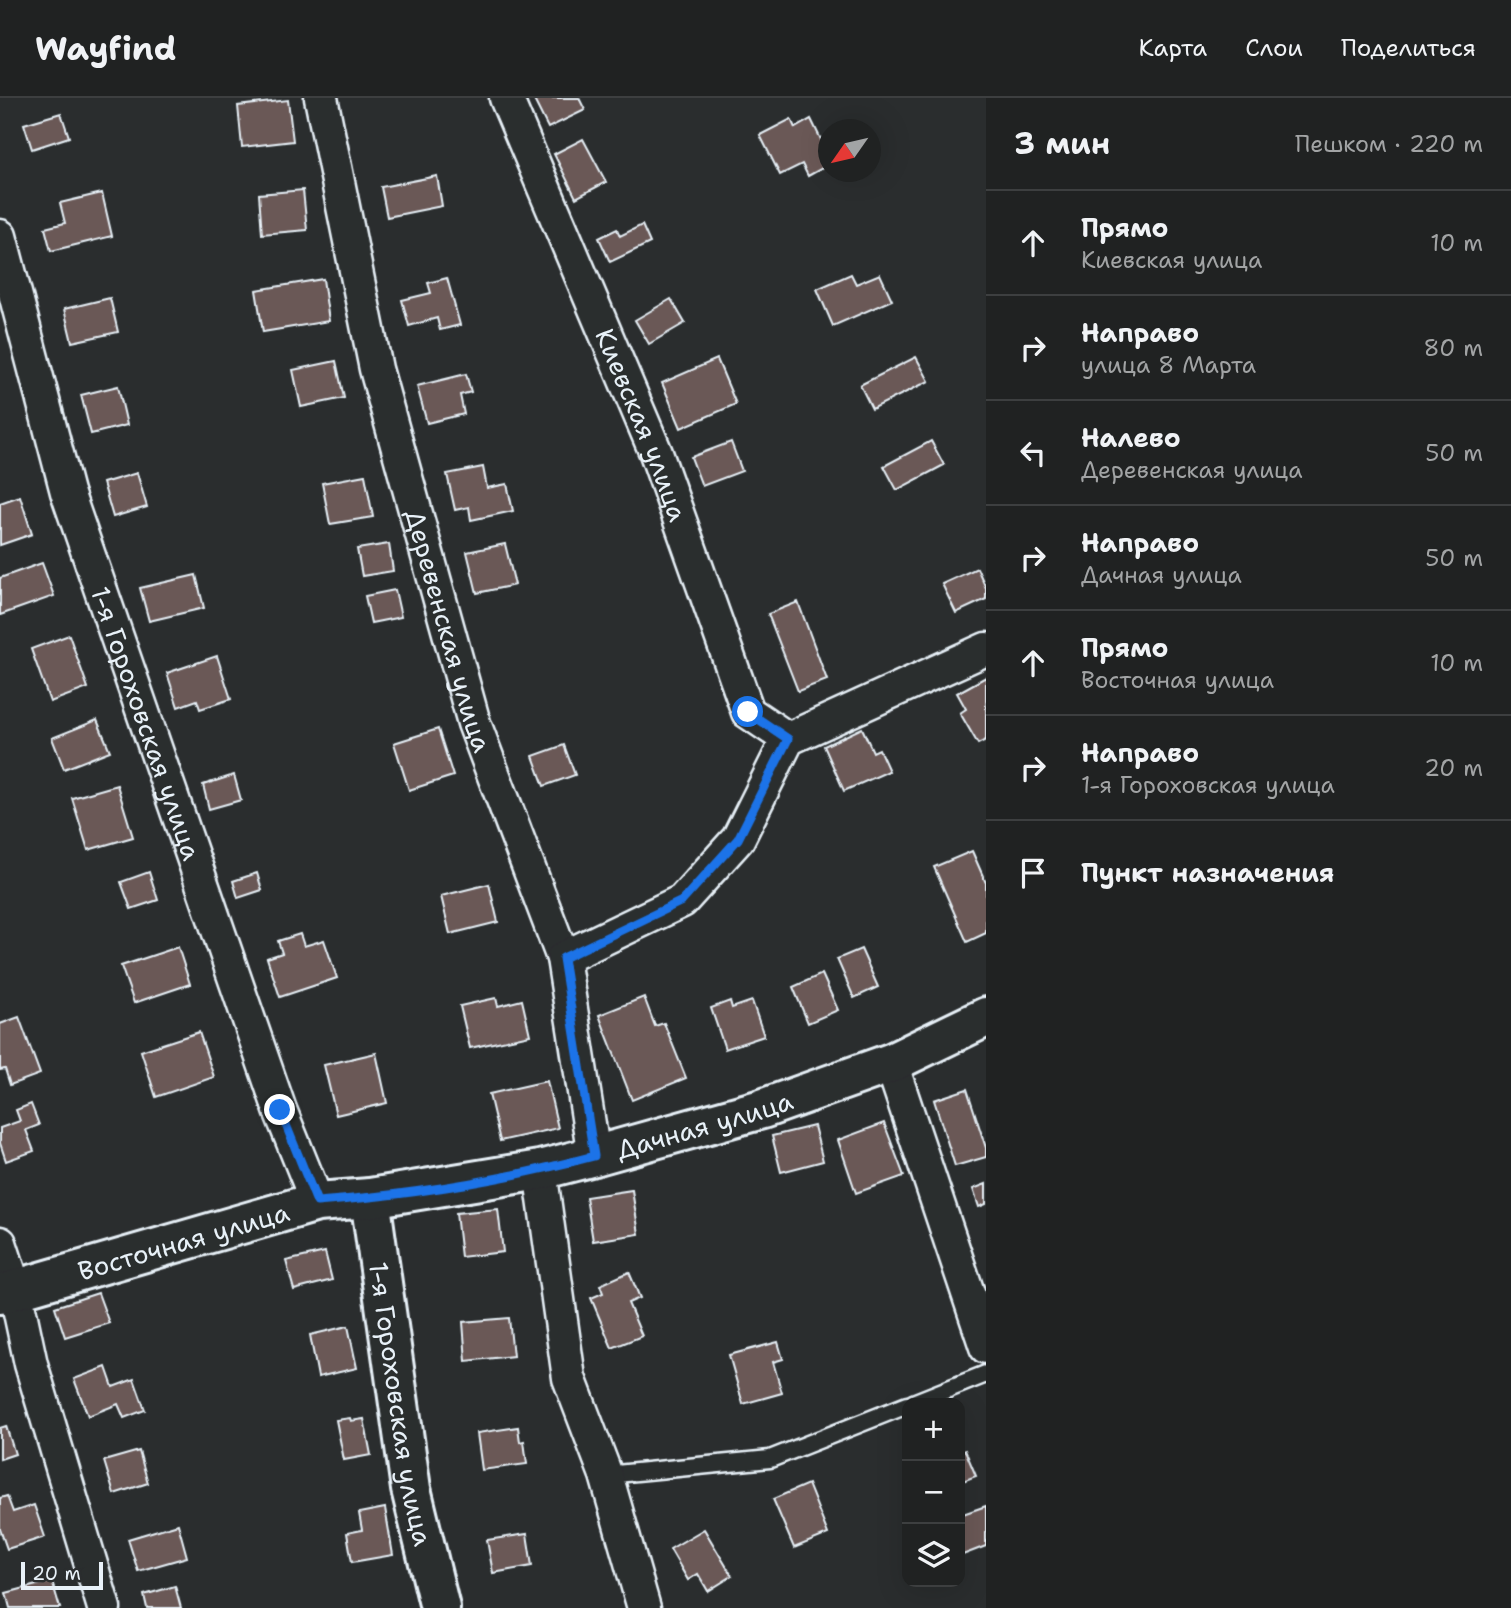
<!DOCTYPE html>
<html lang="ru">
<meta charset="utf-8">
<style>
body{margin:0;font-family:"Shantell Sans",sans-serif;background:#282a2a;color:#f1f3f6}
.controls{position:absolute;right:21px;bottom:21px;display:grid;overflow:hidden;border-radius:14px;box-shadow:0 7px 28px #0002}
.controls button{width:63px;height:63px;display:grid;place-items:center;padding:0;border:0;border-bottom:2px solid #3d3f40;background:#202222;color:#f1f3f6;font:35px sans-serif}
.compass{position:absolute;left:818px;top:21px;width:63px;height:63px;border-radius:50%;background:#202222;box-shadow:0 7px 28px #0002;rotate:236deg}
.scale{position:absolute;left:21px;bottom:18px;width:82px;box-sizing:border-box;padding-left:7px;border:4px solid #e8f1f8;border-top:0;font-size:19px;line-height:24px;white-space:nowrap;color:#e8f1f8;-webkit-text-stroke:5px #2a2d2e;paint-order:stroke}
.stop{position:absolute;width:21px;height:21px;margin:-16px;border:5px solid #1a73e8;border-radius:50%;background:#fff}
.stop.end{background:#1a73e8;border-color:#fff;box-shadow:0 2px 7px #0008}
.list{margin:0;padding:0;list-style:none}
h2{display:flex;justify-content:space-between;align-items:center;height:91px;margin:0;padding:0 28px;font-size:30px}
h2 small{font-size:23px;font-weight:400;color:#a2a4a5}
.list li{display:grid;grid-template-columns:46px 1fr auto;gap:21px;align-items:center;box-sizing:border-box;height:105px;padding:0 28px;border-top:2px solid #3d3f40}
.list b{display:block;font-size:26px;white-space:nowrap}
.list p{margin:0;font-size:23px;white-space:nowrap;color:#a2a4a5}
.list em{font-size:23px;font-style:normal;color:#a2a4a5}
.icon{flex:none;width:38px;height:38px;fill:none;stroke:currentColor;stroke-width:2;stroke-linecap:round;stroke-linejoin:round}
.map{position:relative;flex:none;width:986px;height:1510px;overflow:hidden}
header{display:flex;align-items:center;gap:42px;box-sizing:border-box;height:98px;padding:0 35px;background:#202222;border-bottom:2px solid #3d3f40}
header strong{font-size:33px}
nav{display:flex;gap:38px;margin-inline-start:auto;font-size:24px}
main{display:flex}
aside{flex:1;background:#202222}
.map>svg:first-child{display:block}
</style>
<header>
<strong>Wayfind</strong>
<nav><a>Карта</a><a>Слои</a><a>Поделиться</a></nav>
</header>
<main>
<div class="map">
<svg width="986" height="1510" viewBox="0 0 986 1510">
<rect width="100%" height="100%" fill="#2a2d2e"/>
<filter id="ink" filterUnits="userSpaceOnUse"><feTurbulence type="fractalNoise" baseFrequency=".0143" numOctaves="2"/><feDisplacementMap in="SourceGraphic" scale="14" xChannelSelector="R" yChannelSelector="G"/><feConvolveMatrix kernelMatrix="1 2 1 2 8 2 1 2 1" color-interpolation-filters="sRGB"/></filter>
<g filter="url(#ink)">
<g fill="#6b5957" stroke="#e8f1f8" stroke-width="2">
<path d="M533 0H579L585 12 548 30Z"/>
<path d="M288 2 293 43 242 49 238 8Z"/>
<path d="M61 15 69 39 32 51 24 26Z"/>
<path d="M791 21 795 30 811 21 828 56V67L808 78 802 66 780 77 760 37Z"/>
<path d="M583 41 606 84 576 100 554 56Z"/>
<path d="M437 78 442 108 387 119 381 89Z"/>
<path d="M303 92 307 132 262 136 259 96Z"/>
<path d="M102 95 112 138 51 153 45 130 65 125 60 105Z"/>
<path d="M642 127 650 145 610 164 599 140 617 131 620 138Z"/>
<path d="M851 176 856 186 880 176 892 202 833 228 817 191Z"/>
<path d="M447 180 460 227 440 232 437 220 409 228 402 202 431 195 428 185Z"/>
<path d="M323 181 329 223 263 234 256 192Z"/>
<path d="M110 200 118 234 72 244 64 211Z"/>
<path d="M671 201 685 225 649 246 635 222Z"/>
<path d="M916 259 929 283 872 311 860 287Z"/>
<path d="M717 261 736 306 681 330 662 285Z"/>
<path d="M336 263 344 300 301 309 293 272Z"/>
<path d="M466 276 471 294 460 297 464 316 427 325 417 288Z"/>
<path d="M118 288 127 327 91 336 81 297Z"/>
<path d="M931 343 944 367 897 392 884 368Z"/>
<path d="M731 344 742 373 702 388 691 359Z"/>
<path d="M483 369 487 390 507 386 513 413 471 422 469 409 455 412 447 376Z"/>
<path d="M137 375 147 409 113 419 103 385Z"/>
<path d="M365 377 373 419 330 426 322 385Z"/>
<path d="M20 398 32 436 0 447V405Z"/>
<path d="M389 446 393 473 362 478 357 451Z"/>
<path d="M505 446 515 487 477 495 467 454Z"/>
<path d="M42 465 54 498 0 517V480Z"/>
<path d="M977 470 986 490V501L956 515 942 486Z"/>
<path d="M196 477 204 510 149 523 140 490Z"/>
<path d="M395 492 401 519 371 525 365 498Z"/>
<path d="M798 504 827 582 798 593 768 516Z"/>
<path d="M69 537 88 590 50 604 31 551Z"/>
<path d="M217 558 231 601 200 611 197 602 178 609 167 575Z"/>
<path d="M986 579V642L978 646 960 615 966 611 957 595Z"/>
<path d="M97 622 110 653 64 671 52 640Z"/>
<path d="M862 630 873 654 879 651 889 673 844 693 824 648Z"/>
<path d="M438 631 453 678 409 692 394 645Z"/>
<path d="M564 647 575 677 544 688 533 658Z"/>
<path d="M234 677 241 702 209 711 203 687Z"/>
<path d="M117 687 133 739 88 752 72 700Z"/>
<path d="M972 753 986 785V835L967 844 934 769Z"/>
<path d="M149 774 158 802 131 811 121 784Z"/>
<path d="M257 775 262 792 238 800 233 783Z"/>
<path d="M489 786 498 824 450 836 441 798Z"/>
<path d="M300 836 304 848 324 842 337 880 280 899 267 860 282 855 278 843Z"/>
<path d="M178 849 190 886 134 905 121 868Z"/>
<path d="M861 851 878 889 854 900 837 861Z"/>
<path d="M822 876 838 912 808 925 793 889Z"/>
<path d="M644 899 655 928 664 925 686 980 632 1002 599 917Z"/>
<path d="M496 900 498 908 522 902 530 937 470 950 460 908Z"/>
<path d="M730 903 732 910 752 903 764 938 725 951 711 910Z"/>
<path d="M19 919 40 976 10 987 5 971 0 972V926Z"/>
<path d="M199 934 214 979 156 999 141 953Z"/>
<path d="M376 955 387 1005 336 1017 324 967Z"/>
<path d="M547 983 558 1030 500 1043 489 996Z"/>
<path d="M967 991 986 1050V1059L955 1068 934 1002Z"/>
<path d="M31 1006 39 1027 26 1032 34 1053 6 1063 0 1045V1030L20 1023 16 1012Z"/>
<path d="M884 1025 904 1078 856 1095 838 1042Z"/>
<path d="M814 1028 823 1063 781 1074 772 1038Z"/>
<path d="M986 1086V1106L979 1109 973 1091Z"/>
<path d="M632 1092 639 1136 593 1143 586 1099Z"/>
<path d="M498 1111 503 1154 461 1159 456 1115Z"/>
<path d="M325 1154 332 1182 294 1192 286 1163Z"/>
<path d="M629 1174 640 1200 628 1205 642 1238 612 1250 591 1200 603 1195 600 1187Z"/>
<path d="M98 1195 109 1225 65 1239 55 1209Z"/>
<path d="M509 1220 513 1258 466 1263 463 1224Z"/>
<path d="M348 1228 357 1270 318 1279 310 1237Z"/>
<path d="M778 1244 783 1261 773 1264 782 1295 743 1306 729 1257Z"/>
<path d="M106 1269 113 1289 134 1281 145 1312 124 1320 118 1306 88 1318 74 1281Z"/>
<path d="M350 1320 351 1323 364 1321 371 1357 344 1362 336 1322Z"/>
<path d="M6 1328 15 1356 0 1361V1330Z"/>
<path d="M518 1329 520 1344 524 1343 527 1366 482 1372 477 1335Z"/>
<path d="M965 1352 976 1378 960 1384V1354Z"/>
<path d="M139 1353 148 1385 114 1396 104 1363Z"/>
<path d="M808 1386 828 1436 794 1450 773 1401Z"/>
<path d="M7 1398 13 1414 34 1407 45 1439 7 1451 0 1431V1400Z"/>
<path d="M986 1408V1448L960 1458V1417Z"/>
<path d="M385 1410 393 1457 352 1464 347 1435 362 1432 359 1415Z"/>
<path d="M178 1426 187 1459 138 1473 128 1441Z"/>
<path d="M704 1431 732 1478 708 1493 698 1476 688 1482 670 1451Z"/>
<path d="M527 1436 532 1468 493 1475 487 1442Z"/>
<path d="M52 1483 60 1510H10L6 1495Z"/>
<path d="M175 1488 181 1510H147L144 1497Z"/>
</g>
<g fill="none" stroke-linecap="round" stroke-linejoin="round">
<defs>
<g id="service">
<path d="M913 1305 986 1276"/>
<path d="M606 1377 770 1361 907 1307"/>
</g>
<g id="minor">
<path id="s1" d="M321 0 376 271 474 625 563 860 594 1058"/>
<path id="s2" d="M506 0 656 355 748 614 788 641"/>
<path id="s3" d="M0 138 67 394 280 1012 317 1104"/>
<path d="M563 860 682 803 738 741 788 641 986 551"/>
<path d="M891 965 986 1249"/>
<path d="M540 1072 569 1280 606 1377 644 1510"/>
<path d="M0 1145 15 1191 31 1266 104 1510"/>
</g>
<g id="tertiary">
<path id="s4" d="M370 1100 411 1391 440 1510"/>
<path id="s5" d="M0 1196 317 1104 370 1100 540 1072 594 1058 762 1011 891 965 986 919"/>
</g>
</defs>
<use href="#service" stroke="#e8f1f8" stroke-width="21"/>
<use href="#minor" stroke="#e8f1f8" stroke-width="37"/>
<use href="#tertiary" stroke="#e8f1f8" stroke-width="44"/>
<use href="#service" stroke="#2a2d2e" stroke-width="16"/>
<use href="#minor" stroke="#2a2d2e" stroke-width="32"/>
<use href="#tertiary" stroke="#2a2d2e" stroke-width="38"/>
</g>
</g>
<g fill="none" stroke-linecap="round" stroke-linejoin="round" filter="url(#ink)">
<path stroke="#1a73e8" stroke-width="9" d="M280 1012 317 1104C410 1097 504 1082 594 1058L563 860 682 803 738 741 788 641 748 614"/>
</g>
<g text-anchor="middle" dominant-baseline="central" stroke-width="6" stroke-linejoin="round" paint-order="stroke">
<g font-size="26" fill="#e8f1f8" stroke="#2a2d2e">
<text stroke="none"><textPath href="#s2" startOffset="354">Киевская улица</textPath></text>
<text stroke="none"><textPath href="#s1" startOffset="548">Деревенская улица</textPath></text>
<text stroke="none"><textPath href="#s3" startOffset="509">1-я Гороховская улица</textPath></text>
<text stroke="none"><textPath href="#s5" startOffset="726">Дачная улица</textPath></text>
<text stroke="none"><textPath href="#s5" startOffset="191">Восточная улица</textPath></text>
<text stroke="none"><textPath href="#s4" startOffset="208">1-я Гороховская улица</textPath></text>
</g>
</g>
</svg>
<div class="controls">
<button>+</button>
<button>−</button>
<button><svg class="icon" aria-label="layers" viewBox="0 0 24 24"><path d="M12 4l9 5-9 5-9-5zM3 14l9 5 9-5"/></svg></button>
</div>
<svg class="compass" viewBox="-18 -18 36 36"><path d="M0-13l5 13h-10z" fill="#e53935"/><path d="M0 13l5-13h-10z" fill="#a2a4a5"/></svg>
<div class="scale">20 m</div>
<div class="stop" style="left:748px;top:614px"></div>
<div class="stop end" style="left:280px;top:1012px"></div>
</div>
<aside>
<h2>3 мин<small>Пешком · 220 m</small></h2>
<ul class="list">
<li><svg class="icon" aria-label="ahead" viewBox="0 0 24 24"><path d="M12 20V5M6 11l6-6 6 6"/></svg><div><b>Прямо</b><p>Киевская улица</p></div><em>10 m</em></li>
<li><svg class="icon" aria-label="right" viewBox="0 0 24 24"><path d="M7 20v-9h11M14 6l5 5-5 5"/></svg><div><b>Направо</b><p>улица 8 Марта</p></div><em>80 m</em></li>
<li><svg class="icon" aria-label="left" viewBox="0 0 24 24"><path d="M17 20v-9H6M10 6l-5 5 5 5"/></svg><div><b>Налево</b><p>Деревенская улица</p></div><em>50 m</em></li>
<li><svg class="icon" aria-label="right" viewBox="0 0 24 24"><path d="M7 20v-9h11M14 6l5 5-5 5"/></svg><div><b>Направо</b><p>Дачная улица</p></div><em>50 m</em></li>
<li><svg class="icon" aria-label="ahead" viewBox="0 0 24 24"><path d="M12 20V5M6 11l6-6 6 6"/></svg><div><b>Прямо</b><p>Восточная улица</p></div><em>10 m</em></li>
<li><svg class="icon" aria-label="right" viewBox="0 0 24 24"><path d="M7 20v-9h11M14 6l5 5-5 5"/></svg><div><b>Направо</b><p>1-я Гороховская улица</p></div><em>20 m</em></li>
<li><svg class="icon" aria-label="arrive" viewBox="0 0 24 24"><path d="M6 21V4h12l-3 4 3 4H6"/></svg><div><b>Пункт назначения</b></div></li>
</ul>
</aside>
</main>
